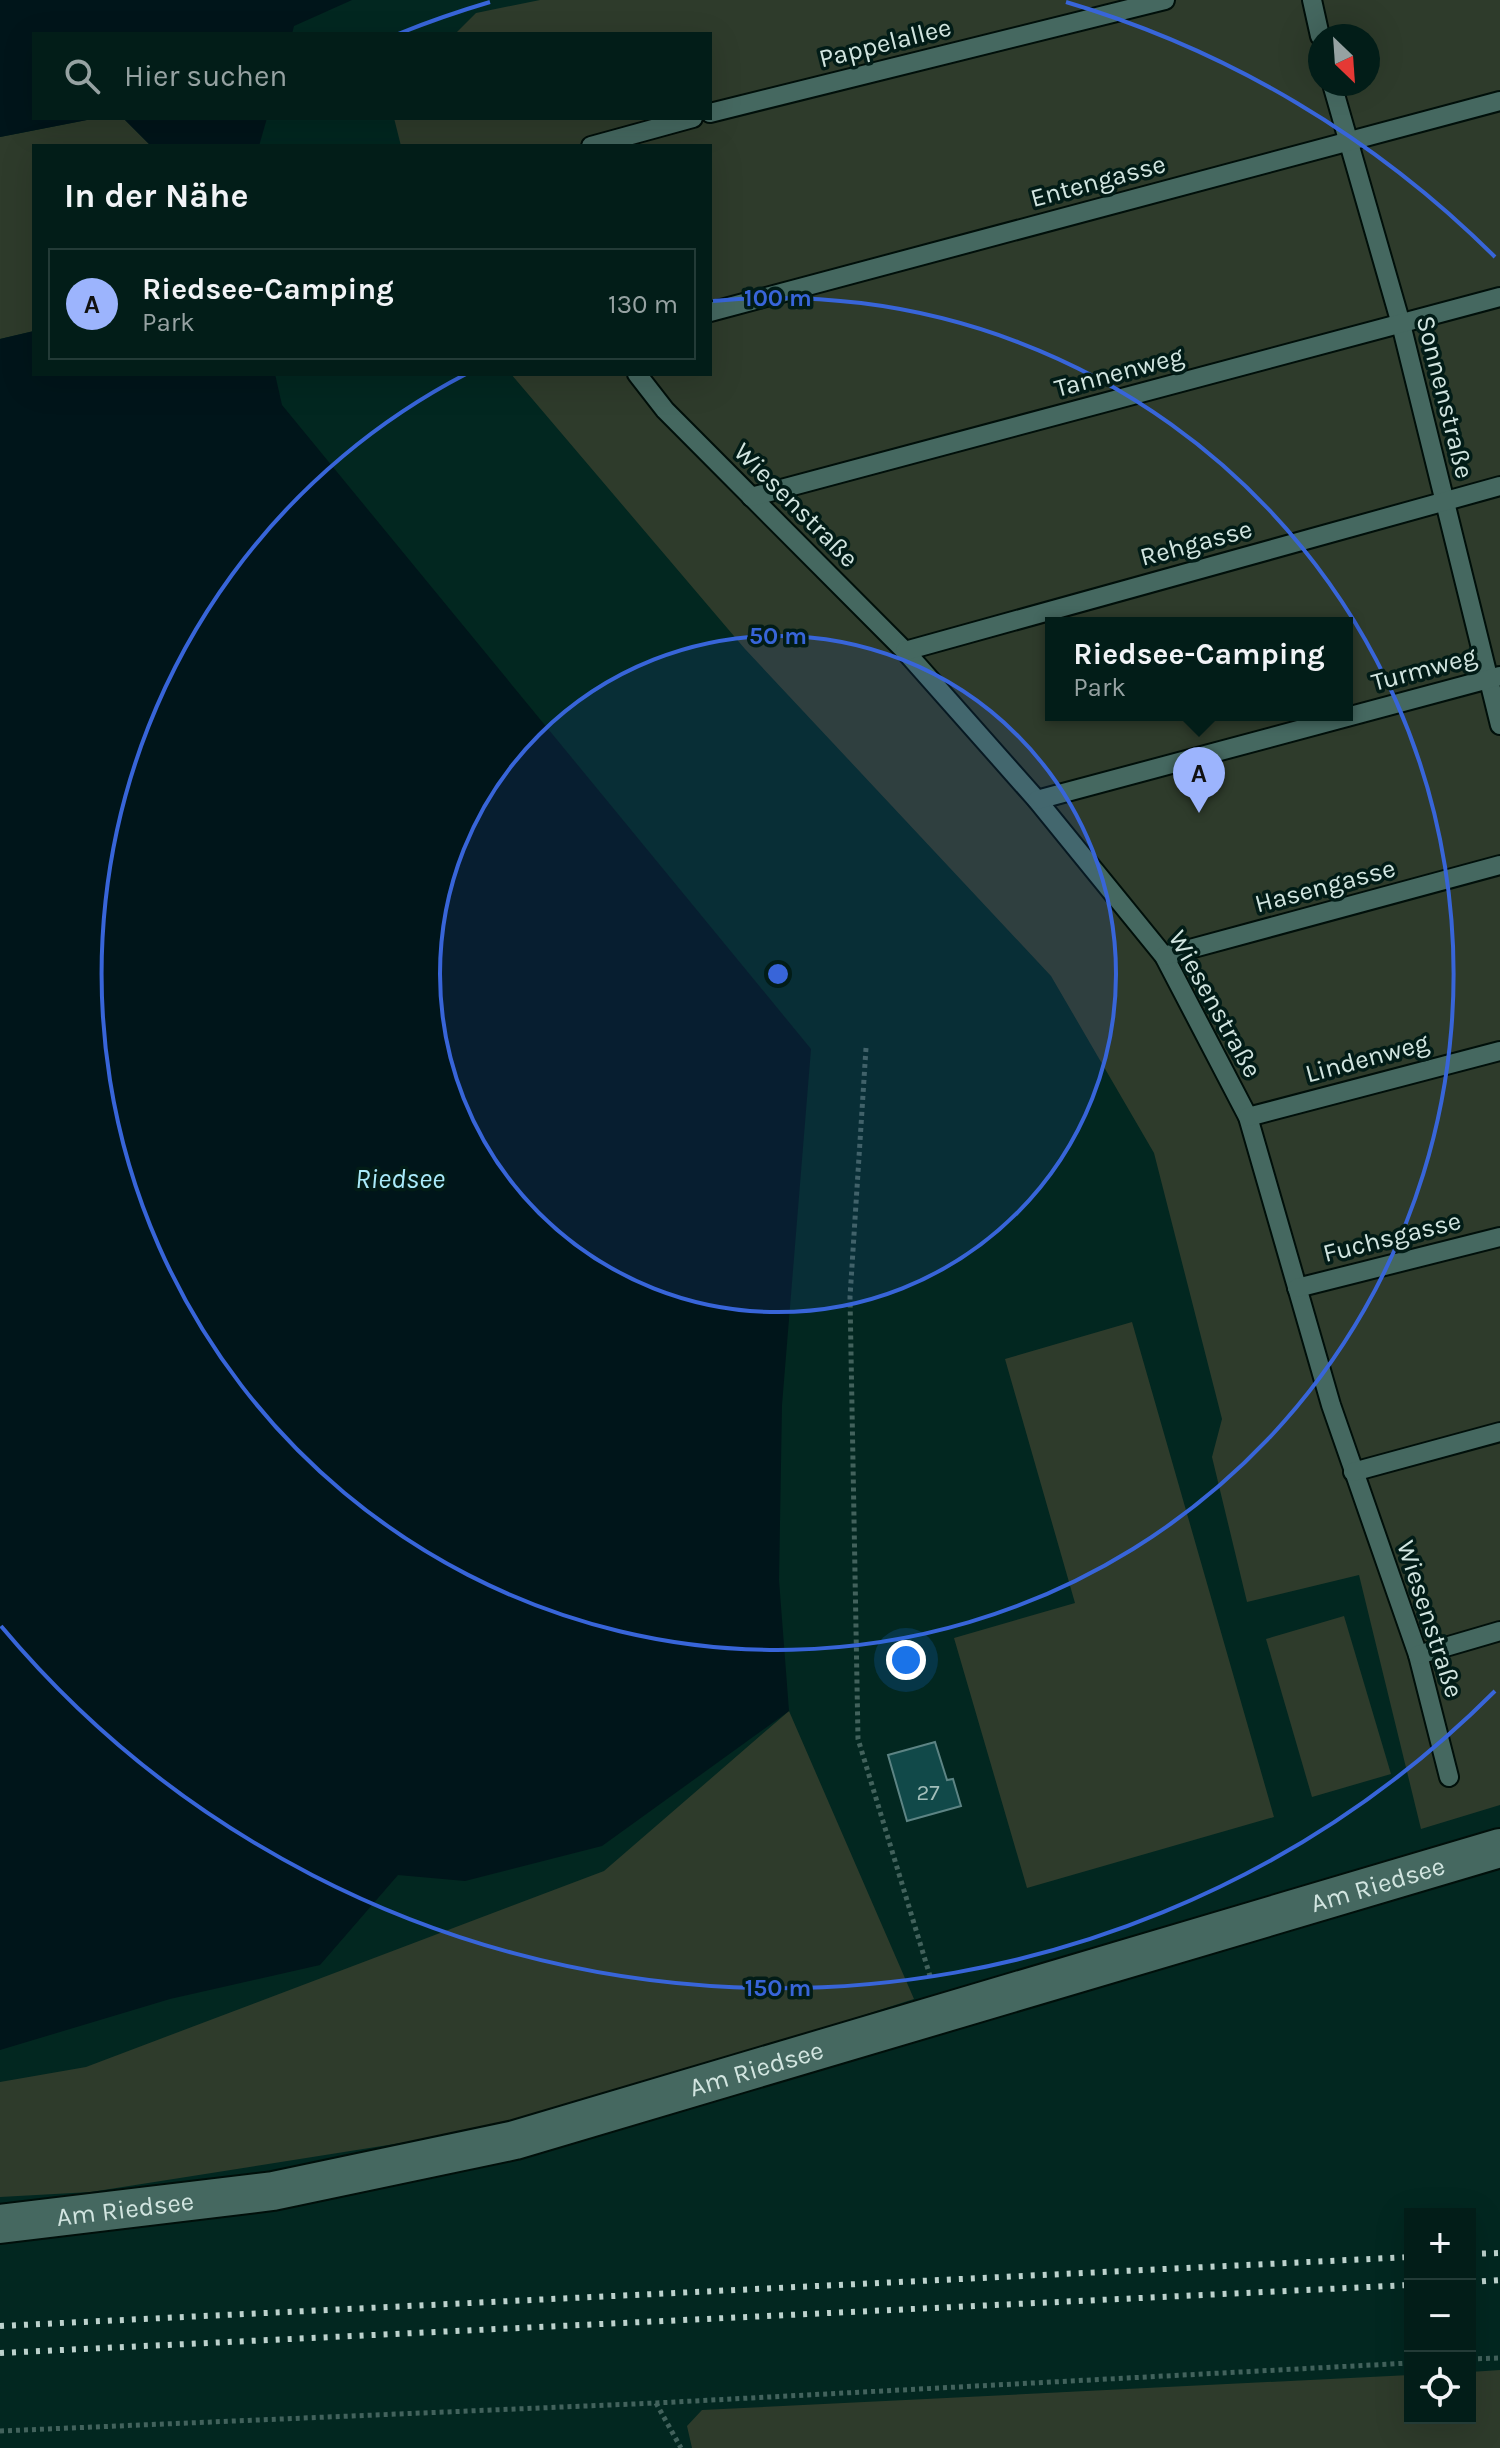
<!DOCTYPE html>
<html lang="de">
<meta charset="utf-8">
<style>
body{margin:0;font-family:Karla,sans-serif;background:#102a25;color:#f1f3f6}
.controls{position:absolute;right:24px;bottom:24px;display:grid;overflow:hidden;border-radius:0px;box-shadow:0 8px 32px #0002}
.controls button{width:72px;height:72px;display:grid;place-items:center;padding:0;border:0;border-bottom:2px solid #233b37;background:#021d18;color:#f1f3f6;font:40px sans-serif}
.compass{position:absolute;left:1308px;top:24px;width:72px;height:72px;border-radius:50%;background:#021d18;box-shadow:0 8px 32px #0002;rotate:155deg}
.you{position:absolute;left:906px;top:1660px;width:28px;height:28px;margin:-20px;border:6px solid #fff;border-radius:50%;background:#1a73e8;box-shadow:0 0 0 12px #1a73e833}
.badge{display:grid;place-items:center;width:52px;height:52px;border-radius:50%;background:#9cb4fd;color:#111;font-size:26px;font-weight:700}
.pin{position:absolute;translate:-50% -66px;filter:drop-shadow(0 2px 4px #0008)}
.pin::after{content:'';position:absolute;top:42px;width:28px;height:24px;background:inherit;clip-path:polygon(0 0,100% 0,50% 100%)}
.popup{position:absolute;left:1045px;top:617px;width:308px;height:104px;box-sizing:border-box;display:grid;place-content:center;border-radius:0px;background:#021d18;filter:drop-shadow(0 2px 6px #0005);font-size:26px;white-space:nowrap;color:#96a2a2}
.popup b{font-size:30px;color:#f1f3f6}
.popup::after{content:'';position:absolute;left:50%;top:100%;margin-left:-16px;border:16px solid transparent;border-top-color:#021d18}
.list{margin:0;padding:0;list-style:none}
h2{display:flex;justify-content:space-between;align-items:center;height:104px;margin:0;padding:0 32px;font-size:34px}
h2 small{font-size:26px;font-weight:400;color:#96a2a2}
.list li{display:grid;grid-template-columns:52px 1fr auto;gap:24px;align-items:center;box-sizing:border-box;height:112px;margin:0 16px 16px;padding:0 16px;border:2px solid #233b37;border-radius:0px}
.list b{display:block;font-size:30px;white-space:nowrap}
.list p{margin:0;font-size:26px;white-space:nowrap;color:#96a2a2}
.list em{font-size:26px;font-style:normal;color:#96a2a2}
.icon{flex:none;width:44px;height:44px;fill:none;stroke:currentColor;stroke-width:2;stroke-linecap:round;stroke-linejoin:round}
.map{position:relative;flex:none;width:1500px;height:2448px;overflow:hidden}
.search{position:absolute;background:#021d18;box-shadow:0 8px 32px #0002;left:32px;top:32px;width:680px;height:88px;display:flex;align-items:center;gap:20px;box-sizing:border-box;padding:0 28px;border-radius:0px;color:#96a2a2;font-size:30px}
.panel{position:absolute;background:#021d18;box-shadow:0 8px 32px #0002;left:32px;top:144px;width:680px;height:232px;border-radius:0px}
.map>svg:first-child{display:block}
</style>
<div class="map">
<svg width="1500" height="2448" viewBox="0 0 1500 2448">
<rect width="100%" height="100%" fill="#022720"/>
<g fill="#2e3b2b" fill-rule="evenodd">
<path d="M540 0H1500V1805L1421 1829 1359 1575 1247 1602 1212 1457 1222 1419 1154 1153 1051 976 745 649 511 374H710V146H401L394 118H710V34H455L476 13ZM1320 36H1368V84H1320ZM1051 623H1347V715H1051Z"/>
<path d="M97 118H123L151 146H34V331L0 339V137Z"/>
<path d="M1132 1322 1274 1817 1027 1888 954 1638 1075 1603 1005 1359Z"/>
<path d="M1344 1616 1391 1774 1312 1797 1266 1639Z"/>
<path d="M789 1711 914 1999 528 2123 91 2192 0 2197V2082L86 2067 604 1871Z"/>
<path d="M1500 2370V2448H692L687 2426 702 2410 1410 2375V2418H1470V2372Z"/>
</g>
<g fill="#00151a">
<path d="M0 0H352L294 26 292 34H34V118H97L0 137Z"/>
<path d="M123 118H267L259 146H151Z"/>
<path d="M34 331V374H275L282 405 811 1049 782 1405 779 1580 789 1711 602 1846 465 1881 398 1875 320 1965 170 1999 0 2050V339Z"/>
</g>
<path fill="#114949" stroke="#5d8484" stroke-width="2" d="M935 1742 947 1780 953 1779 961 1806 907 1821 888 1755Z"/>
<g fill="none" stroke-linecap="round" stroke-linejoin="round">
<defs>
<g id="lane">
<path d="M1312 0 1320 36"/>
<path d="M1332 84 1401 324 1500 725"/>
<path d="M710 113 1165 0"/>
<path d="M591 146 693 118"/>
<path d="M710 312 1500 101"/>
<path d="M637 374 665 410 905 651 1037 800 1164 956 1248 1117 1331 1405 1418 1655 1449 1777"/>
<path d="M751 497 1500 297"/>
<path d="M905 651 1500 486"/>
<path d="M1037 800 1500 676"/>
<path d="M1164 956 1500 865"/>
<path d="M1248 1117 1500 1051"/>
<path d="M1297 1288 1500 1237"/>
<path d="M1353 1472 1500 1432"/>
<path d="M1418 1655 1500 1631"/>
</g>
<g id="street">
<path id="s1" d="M0 2224 273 2191 515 2140 1500 1848"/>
</g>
</defs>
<use href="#lane" stroke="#000f0a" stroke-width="22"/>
<use href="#street" stroke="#000f0a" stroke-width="42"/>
<g stroke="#42625c" stroke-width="5" stroke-dasharray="4 4" stroke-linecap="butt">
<path d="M866 1048 850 1297 858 1739 930 1976"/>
<path d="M1470 2359 1500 2358"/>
<path d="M656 2403 681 2448"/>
<path d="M0 2431 656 2403 1410 2363"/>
</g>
<use href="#lane" stroke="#456860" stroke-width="18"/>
<use href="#street" stroke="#456860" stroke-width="38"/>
<g stroke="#bdd2cd" stroke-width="6" stroke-dasharray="4 8" stroke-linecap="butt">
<path d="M1470 2254 1500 2253"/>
<path d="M1470 2282 1500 2280"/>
<path d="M0 2326 1410 2257"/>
<path d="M0 2353 1410 2285"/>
</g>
</g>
<circle cx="778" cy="974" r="338" fill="#3865d9" fill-opacity=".12"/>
<g fill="none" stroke="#3865d9" stroke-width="4">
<circle cx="778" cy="974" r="338"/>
<path d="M713 301A676 676 0 1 1 466 374"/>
<path d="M1495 1691A1014 1014 0 0 1 1 1626M398 34A1014 1014 0 0 1 490 2M1066 2A1014 1014 0 0 1 1495 257"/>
</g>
<g text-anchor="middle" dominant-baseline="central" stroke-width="7" stroke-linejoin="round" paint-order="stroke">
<g font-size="22" fill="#a2beba">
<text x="928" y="1793">27</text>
</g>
<g font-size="26" fill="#d2e5e0" stroke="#021c17">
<text transform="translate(885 43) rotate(-14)">Pappelallee</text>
<text transform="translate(1098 181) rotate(-15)">Entengasse</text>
<text transform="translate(1119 372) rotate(-15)">Tannenweg</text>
<text transform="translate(1445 397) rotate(76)">Sonnenstraße</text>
<text transform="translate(796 505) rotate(45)">Wiesenstraße</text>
<text transform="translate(1196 543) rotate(-15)">Rehgasse</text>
<text transform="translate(1424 669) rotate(-15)">Turmweg</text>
<text transform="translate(1325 886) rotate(-15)">Hasengasse</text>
<text transform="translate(1215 1004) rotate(61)">Wiesenstraße</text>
<text transform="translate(1367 1058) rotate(-15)">Lindenweg</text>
<text transform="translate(1392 1237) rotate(-14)">Fuchsgasse</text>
<text transform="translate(1430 1619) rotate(72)">Wiesenstraße</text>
<text stroke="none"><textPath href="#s1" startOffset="1422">Am Riedsee</textPath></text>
<text stroke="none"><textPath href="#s1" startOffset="774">Am Riedsee</textPath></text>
<text stroke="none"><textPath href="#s1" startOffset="126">Am Riedsee</textPath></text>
</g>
<g font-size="28" font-style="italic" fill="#aaebfb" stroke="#021c17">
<text x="400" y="1178">Riedsee</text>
</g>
</g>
<circle cx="778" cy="974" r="12" fill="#3865d9" stroke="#021c17" stroke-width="4"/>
<g font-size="24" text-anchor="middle" font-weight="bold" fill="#3865d9" stroke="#021c17" stroke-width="7" stroke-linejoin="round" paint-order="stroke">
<text x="778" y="306">100 m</text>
<text x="778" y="644">50 m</text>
<text x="778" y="1996">150 m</text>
</g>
</svg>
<div class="controls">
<button>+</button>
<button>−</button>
<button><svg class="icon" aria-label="locate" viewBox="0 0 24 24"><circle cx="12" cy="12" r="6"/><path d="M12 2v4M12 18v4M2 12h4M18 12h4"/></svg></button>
</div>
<svg class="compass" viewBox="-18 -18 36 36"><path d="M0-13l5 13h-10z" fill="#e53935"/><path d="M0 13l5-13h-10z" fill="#96a2a2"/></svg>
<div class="you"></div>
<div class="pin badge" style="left:1199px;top:813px">A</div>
<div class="popup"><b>Riedsee-Camping</b>Park</div>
<div class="search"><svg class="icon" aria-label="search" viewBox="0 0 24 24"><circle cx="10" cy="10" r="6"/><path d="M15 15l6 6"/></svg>Hier suchen</div>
<section class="panel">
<h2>In der Nähe<small></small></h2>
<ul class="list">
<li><span class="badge">A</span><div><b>Riedsee-Camping</b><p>Park</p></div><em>130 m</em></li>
</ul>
</section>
</div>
